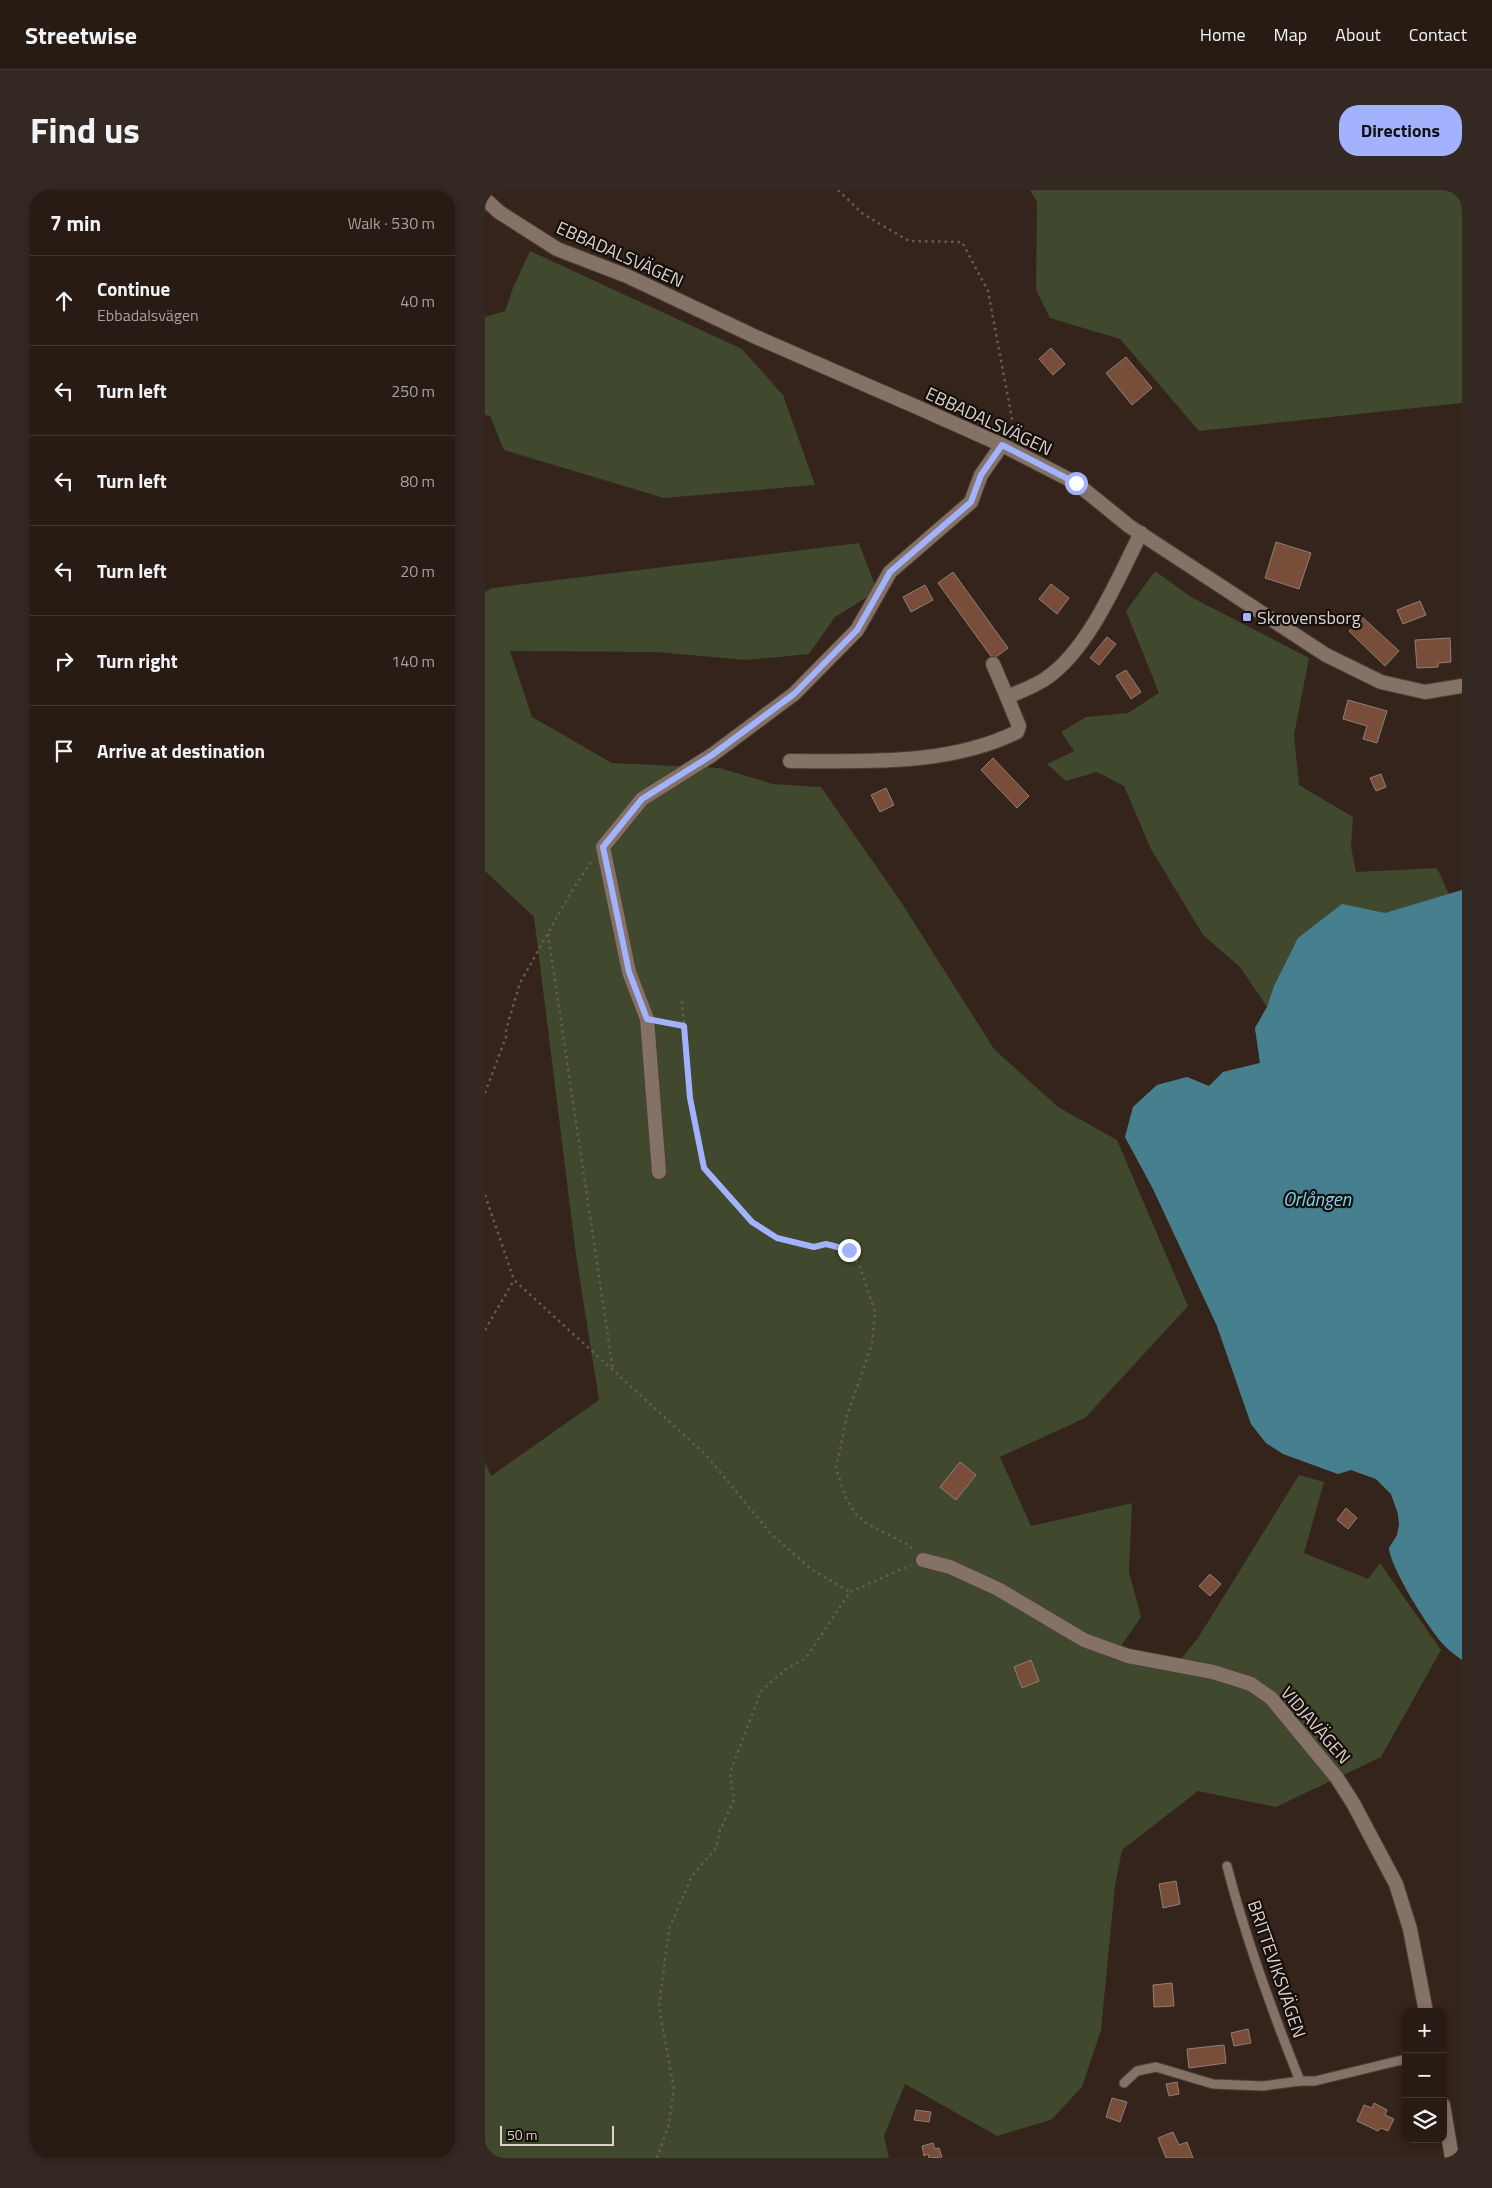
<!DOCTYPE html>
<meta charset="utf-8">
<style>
body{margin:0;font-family:"Titillium Web",sans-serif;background:#332822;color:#f1f3f6}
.controls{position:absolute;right:15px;bottom:15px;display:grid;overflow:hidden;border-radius:10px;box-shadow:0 2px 8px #0003}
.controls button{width:45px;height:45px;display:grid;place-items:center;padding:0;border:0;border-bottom:1px solid #433934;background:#271b14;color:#f1f3f6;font:25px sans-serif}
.scale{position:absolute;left:15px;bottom:12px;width:114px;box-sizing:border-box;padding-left:5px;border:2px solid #dcd1cb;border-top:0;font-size:14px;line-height:18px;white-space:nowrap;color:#dcd1cb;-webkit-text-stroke:4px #160f0b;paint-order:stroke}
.stop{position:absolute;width:15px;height:15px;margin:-11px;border:4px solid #a3b2fd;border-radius:50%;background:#fff}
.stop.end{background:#a3b2fd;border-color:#fff;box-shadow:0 1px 5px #0008}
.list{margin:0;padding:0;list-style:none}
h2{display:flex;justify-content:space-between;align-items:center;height:65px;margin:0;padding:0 20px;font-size:21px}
h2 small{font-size:16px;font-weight:400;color:#a4a1a0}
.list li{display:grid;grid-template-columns:32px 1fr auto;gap:15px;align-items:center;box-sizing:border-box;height:90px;padding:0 20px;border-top:1px solid #433934}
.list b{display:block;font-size:19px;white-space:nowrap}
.list p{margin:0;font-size:16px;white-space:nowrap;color:#a4a1a0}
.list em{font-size:16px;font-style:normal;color:#a4a1a0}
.icon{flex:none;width:28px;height:28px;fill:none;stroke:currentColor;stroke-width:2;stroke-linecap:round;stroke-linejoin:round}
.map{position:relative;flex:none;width:977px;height:1968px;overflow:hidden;border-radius:20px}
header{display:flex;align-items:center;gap:30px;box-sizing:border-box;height:70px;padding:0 25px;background:#271b14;border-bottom:1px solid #433934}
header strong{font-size:24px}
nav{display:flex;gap:28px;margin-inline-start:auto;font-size:18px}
.intro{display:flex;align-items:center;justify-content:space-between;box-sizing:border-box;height:120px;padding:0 30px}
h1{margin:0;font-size:35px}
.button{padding:12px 22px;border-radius:20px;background:#a3b2fd;color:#111;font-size:18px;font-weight:700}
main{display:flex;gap:30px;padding:0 30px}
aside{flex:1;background:#271b14;border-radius:20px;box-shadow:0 2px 8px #0003}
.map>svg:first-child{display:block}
</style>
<header>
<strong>Streetwise</strong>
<nav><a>Home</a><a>Map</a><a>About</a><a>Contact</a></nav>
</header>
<div class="intro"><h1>Find us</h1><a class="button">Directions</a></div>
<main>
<aside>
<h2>7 min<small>Walk · 530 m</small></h2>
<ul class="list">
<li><svg class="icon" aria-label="ahead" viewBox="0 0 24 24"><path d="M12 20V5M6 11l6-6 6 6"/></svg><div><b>Continue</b><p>Ebbadalsvägen</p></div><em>40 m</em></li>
<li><svg class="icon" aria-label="left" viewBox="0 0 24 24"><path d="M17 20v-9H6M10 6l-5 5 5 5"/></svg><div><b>Turn left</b></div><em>250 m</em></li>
<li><svg class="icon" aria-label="left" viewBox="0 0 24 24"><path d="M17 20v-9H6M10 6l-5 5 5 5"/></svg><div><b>Turn left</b></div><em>80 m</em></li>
<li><svg class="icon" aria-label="left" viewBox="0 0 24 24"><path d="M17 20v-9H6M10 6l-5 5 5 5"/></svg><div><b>Turn left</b></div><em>20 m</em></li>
<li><svg class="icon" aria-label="right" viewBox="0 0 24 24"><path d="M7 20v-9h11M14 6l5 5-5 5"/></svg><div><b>Turn right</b></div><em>140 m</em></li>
<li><svg class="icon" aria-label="arrive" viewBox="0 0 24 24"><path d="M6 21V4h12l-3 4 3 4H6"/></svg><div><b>Arrive at destination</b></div></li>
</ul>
</aside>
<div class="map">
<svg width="977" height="1968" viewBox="0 0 977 1968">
<rect width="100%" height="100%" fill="#34241b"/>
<g fill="#40482d">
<path d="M545 0H977V213L714 241 635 149 565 128 551 100 552 12Z"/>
<path d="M45 61 257 159 298 205 330 295 179 308 19 260 5 226 0 225V127L20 121 28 98Z"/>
<path d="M374 353 392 401 350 427 324 464 261 470 171 462 25 461 47 527 127 573 235 578 288 594 336 597 416 712 509 859 573 917 632 950 703 1116 600 1228 515 1267 546 1336 647 1313 644 1382 656 1427 627 1469 685 1482 713 1448 814 1285 839 1292 819 1363 883 1389 895 1373 956 1460 896 1567 791 1617 713 1601 637 1660 630 1696 616 1840 597 1897 566 1930 512 1946 420 1894 399 1946 404 1968H0V1272L6 1286 114 1210 91 1065 49 727 0 681V402L7 398Z"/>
<path d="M670 381 706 407 824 468 809 545 814 595 868 627 866 657 871 682 952 678 964 704 977 700V1470C971 1465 964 1461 959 1455 944 1439 906 1379 904 1358L912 1345 914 1335 913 1324 906 1304 891 1289 866 1280 853 1284 798 1264 781 1253 766 1234 732 1136 668 999 640 947 648 917 672 895 702 887 724 896 738 882 775 873 770 838 782 817 755 777 718 745 666 659 639 596 612 582 581 591 562 574 589 561 576 542 601 527 643 523 674 503 641 421Z"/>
</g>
<path fill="#46808f" d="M977 700V1470C971 1465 964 1461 959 1455 944 1439 906 1379 904 1358L912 1345 914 1335 913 1324 906 1304 891 1289 866 1280 853 1284 798 1264 781 1253 766 1234 732 1136 668 999 640 947 648 917 672 895 702 887 724 896 738 882 775 873 770 838 782 817 789 796 813 748 857 714 900 723Z"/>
<g fill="#784e3a" stroke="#927e74">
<path d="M566 158 580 174 568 185 554 169Z"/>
<path d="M641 167 667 198 647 215 621 183Z"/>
<path d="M791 352 826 363 814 399 780 388Z"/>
<path d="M468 382 523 458 508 469 453 393Z"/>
<path d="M566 394 584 408 572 424 554 409Z"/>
<path d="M440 395 448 410 426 422 418 407Z"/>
<path d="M935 411 941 425 918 434 912 420Z"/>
<path d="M877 427 914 461 900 476 864 441Z"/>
<path d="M622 447 631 454 614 475 605 468Z"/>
<path d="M965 448 966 472 953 473V477L932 478 930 450Z"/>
<path d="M641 480 656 502 646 509 631 486Z"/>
<path d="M863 510 902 521 892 553 878 549 882 536 858 529Z"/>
<path d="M508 568 544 606 532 618 496 580Z"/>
<path d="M896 584 901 597 891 601 885 588Z"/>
<path d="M401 598 409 615 395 622 386 605Z"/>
<path d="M475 1272 491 1285 471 1310 455 1297Z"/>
<path d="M861 1318 872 1328 863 1339 852 1330Z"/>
<path d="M725 1384 736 1394 725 1406 714 1396Z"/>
<path d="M546 1470 554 1491 537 1498 529 1477Z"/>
<path d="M691 1691 695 1714 678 1718 674 1694Z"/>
<path d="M687 1793 689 1816 669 1817 668 1795Z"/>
<path d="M763 1839 766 1853 749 1856 746 1843Z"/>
<path d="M739 1855 741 1873 704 1878 702 1859Z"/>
<path d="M692 1892 694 1904 684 1906 681 1894Z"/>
<path d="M627 1908 642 1912 635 1932 621 1927Z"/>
<path d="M889 1913 902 1920 900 1925 909 1929 903 1941 896 1938 893 1941 872 1931 879 1915 887 1918Z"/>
<path d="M431 1920 446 1922 444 1932 429 1930Z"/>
<path d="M688 1942 694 1955 702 1952 708 1968H681L673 1948Z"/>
<path d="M448 1953 450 1959 454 1958 457 1967 444 1968 443 1964 439 1966 437 1956Z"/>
</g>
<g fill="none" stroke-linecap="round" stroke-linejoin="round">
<defs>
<g id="service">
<path d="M742 1676C761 1750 787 1821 815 1891H830L921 1869"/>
<path d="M639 1893 652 1881 671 1877 728 1894 778 1896 815 1891"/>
</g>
<g id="minor">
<path d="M508 474 522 507"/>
<path d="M305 571C381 571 462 576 532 542L534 536 522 507C536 501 551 496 563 487 605 457 633 388 656 343"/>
<path d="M174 982 162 829 144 782 118 657 157 609 227 565 309 504 372 440 405 382 486 312 496 285 517 255"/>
<path d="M438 1370 465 1377 513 1399 599 1450 643 1466 728 1482 766 1494 786 1508 852 1588 868 1613 911 1694 925 1739 941 1822"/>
<path d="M958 1915 967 1968"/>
</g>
<path id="tertiary" d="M0 9 14 22 72 59 142 86 271 147 434 218 517 255 591 293 644 336 841 465 896 492 940 502 977 496"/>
</defs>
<use href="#service" stroke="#4d4038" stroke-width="11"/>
<use href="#minor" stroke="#4d4038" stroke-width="16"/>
<use href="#tertiary" stroke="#4d4038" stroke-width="16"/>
<g stroke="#695b52" stroke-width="2.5" stroke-dasharray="2.5 4" stroke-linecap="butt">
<path d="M353 0 378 24 424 51 477 52 503 101 530 245"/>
<path d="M63 744 128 1180"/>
<path d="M197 811 205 909 219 978 267 1032 292 1048 329 1057 341 1055 364 1059 375 1077 390 1122 387 1154 362 1226 351 1278 360 1306 370 1323 382 1334 424 1355 429 1361"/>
<path d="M176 831 199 836"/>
<path d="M0 903 21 847V840L35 793 86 702 106 672"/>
<path d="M0 1005 29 1090 221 1265 286 1344 326 1379 365 1402"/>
<path d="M0 1140 29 1090"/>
<path d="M172 1968 184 1934 189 1899 174 1817 184 1739 207 1686 231 1658 235 1640 249 1610 245 1583 276 1501 301 1479 321 1468 365 1402 426 1375"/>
</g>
<use href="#service" stroke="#857267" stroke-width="9"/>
<use href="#minor" stroke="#857267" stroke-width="14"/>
<use href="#tertiary" stroke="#857267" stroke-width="14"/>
</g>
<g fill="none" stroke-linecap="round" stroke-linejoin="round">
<path stroke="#a3b2fd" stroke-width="6" d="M364 1060 341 1054 329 1057 292 1048 267 1032 219 978 205 908 199 836 162 829 144 782 118 657 157 609 227 565 309 504 372 440 405 382 486 312 496 285 517 255 591 293"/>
</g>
<rect fill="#a3b2fd" stroke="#160f0b" stroke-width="2" x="757" y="422" width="10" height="10" rx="2.5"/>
<g text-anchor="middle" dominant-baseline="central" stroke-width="4.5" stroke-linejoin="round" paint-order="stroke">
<g font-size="18" fill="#dcd1cb" stroke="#160f0b">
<text transform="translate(135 64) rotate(24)">EBBADALSVÄGEN</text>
<text transform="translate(504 231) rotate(25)">EBBADALSVÄGEN</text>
<text transform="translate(831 1535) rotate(49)">VIDJAVÄGEN</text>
<text transform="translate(792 1779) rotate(71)">BRITTEVIKSVÄGEN</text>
</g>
<g font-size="18" fill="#dcd1cb" stroke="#160f0b" text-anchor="start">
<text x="772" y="427">Skrovensborg</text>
</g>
<g font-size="19" font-style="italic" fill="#79d6ee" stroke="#160f0b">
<text x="832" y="1008">Orlången</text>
</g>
</g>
</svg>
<div class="controls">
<button>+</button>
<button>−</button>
<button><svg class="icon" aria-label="layers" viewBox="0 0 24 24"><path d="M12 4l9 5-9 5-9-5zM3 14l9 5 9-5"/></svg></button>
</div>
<div class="scale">50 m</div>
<div class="stop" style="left:591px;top:293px"></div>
<div class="stop end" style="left:364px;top:1060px"></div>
</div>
</main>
